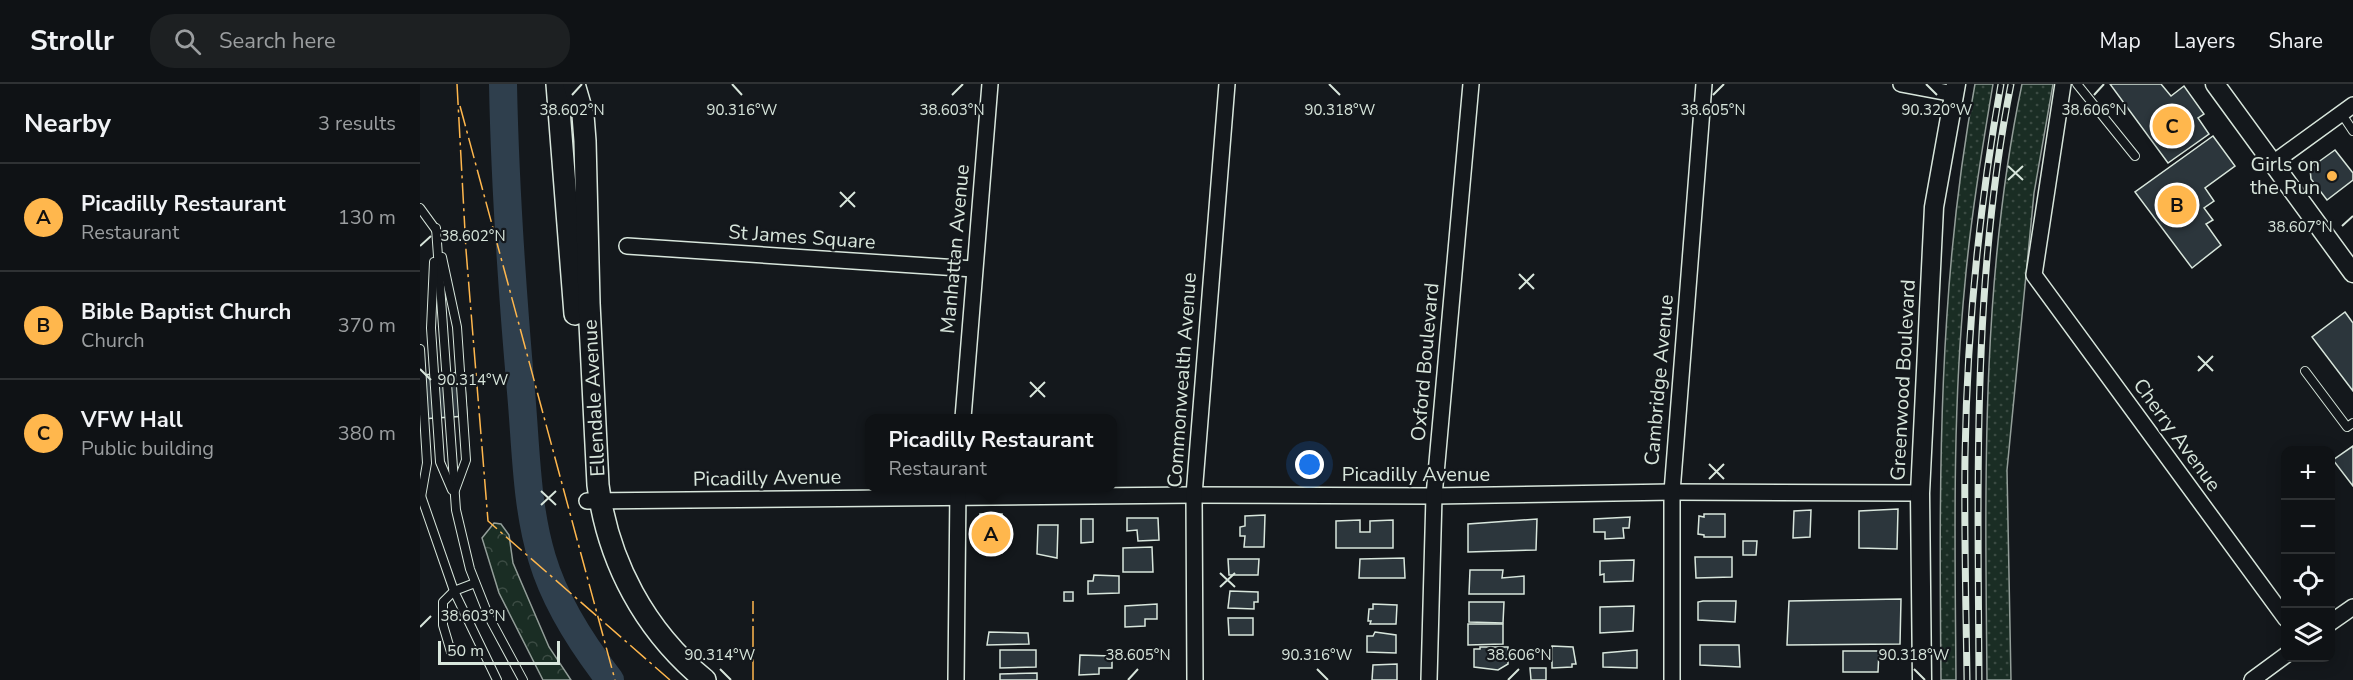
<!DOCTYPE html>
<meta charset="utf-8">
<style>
body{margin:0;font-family:"Nunito Sans",sans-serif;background:#1d2022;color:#f1f3f6}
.controls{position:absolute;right:18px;bottom:18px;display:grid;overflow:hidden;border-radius:12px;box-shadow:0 3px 15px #0003}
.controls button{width:54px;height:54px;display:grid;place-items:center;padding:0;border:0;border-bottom:2px solid #2f3234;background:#0f1215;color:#f1f3f6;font:30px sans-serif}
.scale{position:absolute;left:18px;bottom:15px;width:122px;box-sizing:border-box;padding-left:6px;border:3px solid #d8e6dc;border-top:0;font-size:16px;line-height:21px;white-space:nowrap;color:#d8e6dc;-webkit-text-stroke:4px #14181c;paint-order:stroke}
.you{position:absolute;left:890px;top:381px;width:21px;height:21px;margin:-15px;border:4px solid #fff;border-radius:50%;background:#1a73e8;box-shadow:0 0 0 9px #1a73e833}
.badge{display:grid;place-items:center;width:39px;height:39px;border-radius:50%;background:#ffb74d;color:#111;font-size:20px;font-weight:700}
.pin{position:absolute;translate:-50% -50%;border:3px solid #fff;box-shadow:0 2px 6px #0006}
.popup{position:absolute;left:445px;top:330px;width:252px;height:78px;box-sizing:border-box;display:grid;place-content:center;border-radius:12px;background:#0f1215;filter:drop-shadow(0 2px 4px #0005);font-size:20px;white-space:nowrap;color:#9b9ea0}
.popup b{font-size:22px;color:#f1f3f6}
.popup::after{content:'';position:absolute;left:50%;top:100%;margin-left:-12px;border:12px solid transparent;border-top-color:#0f1215}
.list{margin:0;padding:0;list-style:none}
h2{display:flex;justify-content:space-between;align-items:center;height:78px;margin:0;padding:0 24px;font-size:26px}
h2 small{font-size:20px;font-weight:400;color:#9b9ea0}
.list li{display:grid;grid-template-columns:39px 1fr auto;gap:18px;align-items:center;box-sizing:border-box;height:108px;padding:0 24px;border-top:2px solid #2f3234}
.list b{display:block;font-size:22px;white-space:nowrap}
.list p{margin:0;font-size:20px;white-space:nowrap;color:#9b9ea0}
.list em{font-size:20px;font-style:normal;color:#9b9ea0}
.icon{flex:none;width:33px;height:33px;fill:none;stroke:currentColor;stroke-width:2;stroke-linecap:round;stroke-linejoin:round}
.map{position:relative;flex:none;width:1933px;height:596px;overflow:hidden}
header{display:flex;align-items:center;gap:36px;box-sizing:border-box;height:84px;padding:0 30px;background:#0f1215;border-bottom:2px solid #2f3234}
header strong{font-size:28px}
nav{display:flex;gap:33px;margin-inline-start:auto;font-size:21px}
.search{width:420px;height:54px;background:#1d2022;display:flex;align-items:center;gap:15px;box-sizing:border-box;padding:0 21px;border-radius:24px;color:#9b9ea0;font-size:22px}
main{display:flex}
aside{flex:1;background:#0f1215}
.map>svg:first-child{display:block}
</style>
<header>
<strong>Strollr</strong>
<div class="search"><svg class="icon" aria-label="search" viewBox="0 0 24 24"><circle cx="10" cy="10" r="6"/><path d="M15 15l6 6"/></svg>Search here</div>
<nav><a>Map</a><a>Layers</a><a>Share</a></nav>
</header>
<main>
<aside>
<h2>Nearby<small>3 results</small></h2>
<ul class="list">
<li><span class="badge">A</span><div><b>Picadilly Restaurant</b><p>Restaurant</p></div><em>130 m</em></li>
<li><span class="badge">B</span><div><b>Bible Baptist Church</b><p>Church</p></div><em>370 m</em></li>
<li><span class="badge">C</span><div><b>VFW Hall</b><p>Public building</p></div><em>380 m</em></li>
</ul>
</aside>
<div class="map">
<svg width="1933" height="596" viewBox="0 0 1933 596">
<defs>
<pattern id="grass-dots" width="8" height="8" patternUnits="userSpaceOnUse" patternTransform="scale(1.5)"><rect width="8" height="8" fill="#1a2d24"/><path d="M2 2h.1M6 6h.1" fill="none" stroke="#3b4b43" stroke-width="1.8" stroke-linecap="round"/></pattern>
<pattern id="forest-crowns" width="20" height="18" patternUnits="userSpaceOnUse" patternTransform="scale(1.5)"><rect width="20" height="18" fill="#1a2d24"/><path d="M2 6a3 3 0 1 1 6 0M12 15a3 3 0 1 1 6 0" fill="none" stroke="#3b4b43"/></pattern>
</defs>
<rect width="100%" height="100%" fill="#14181c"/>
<g fill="url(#grass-dots)" stroke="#939e99" stroke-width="1.5">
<path d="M1555 0H1573C1562 66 1551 132 1545 199 1532 331 1535 464 1536 596H1521C1519 396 1518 198 1555 0Z"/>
<path d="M1602 0H1633L1614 109 1587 386 1591 596H1567C1565 398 1561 195 1602 0Z"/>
</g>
<path fill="url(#forest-crowns)" stroke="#939e99" stroke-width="1.5" d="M74 439 81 440 89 451 93 479 129 563 151 596H123L79 509 62 454Z"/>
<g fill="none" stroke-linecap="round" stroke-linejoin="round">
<path stroke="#2f3f4d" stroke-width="28" d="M83 0C85 103 92 205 101 308 106 363 106 421 122 474 135 518 162 560 190 596"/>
</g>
<g fill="#2c363c" stroke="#d8e6dc" stroke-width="1.5">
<path d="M1690 0H1741L1751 12 1764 2 1784 30 1778 34 1789 50 1748 79Z"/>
<path d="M1793 52 1815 82 1785 104 1794 117 1784 124 1793 136 1786 140 1801 161 1772 184 1715 108Z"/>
<path d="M1915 66 1933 89V96L1907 116 1891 95 1890 84Z"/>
<path d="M1925 228 1933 239V307L1892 253Z"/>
<path d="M44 288 47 332 0 335V291Z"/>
<path d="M1933 362V402L1913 376Z"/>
<path d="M1478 425 1477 465 1439 464V427Z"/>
<path d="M1391 426 1390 453 1373 454 1374 427Z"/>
<rect x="560" y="430" width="22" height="39"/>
<path d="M1284 430H1305V453H1284V451L1278 450 1279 432 1284 433Z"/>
<path d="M845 431 844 463H824L825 452H820V443L825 442V432Z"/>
<path d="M1210 433 1209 444H1203L1204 454 1185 455V448H1174V435Z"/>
<path d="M707 434H738L739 456 718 457 717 446 707 447Z"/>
<path d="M661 435H673V458L661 459Z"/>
<path d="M1117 435 1116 466 1048 468V440Z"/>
<path d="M940 436V448H950V437L973 436V464H916V437Z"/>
<path d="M618 441H638L637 474 617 470Z"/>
<path d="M1323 457H1337L1336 471H1323Z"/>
<path d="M732 463 733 488H703V464Z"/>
<path d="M1275 473H1312V493L1276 494Z"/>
<path d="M984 474 985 494H939L940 475Z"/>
<path d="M808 475H839L838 491H809Z"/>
<path d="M1214 476 1213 497 1184 498V490L1180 491V477Z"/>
<path d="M1050 486H1083L1082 494 1104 492V510H1049Z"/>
<path d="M674 491 699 492V509L668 510V497H673Z"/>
<path d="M810 507 838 508V518H834V525L808 524Z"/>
<rect x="644" y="508" width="9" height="9"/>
<path d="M1481 515 1480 560 1367 561 1369 517Z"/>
<path d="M1283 517H1316L1315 538 1278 536V518Z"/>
<path d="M1049 518H1084L1083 539 1049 538Z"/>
<path d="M737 520V535H725V542L705 543V522Z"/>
<path d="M953 520 977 521 976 540H950L951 537H948L949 525H953Z"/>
<path d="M1214 522 1213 547 1180 549V523Z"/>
<path d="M808 534H833V551H809Z"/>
<path d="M1048 540H1083V560L1048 561Z"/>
<path d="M569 548 608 549 609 560 567 561Z"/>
<path d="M955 548 976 551V569L947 568V552H953Z"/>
<path d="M1280 561H1319L1320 583 1280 581Z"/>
<path d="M1132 562 1153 563 1156 580H1152V583L1132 584Z"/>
<path d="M1060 563H1088V580L1078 586 1054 583V565H1060Z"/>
<path d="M580 566H616V583L580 584Z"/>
<path d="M1217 566V584L1183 583V569Z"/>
<path d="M1423 567H1459L1458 588H1423Z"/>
<path d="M660 571 692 572V584H679V590L659 591Z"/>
<path d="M977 580V596H952L953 581Z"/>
<path d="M1110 584H1126V596H1111Z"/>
<path d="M617 589V596H580V590Z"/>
</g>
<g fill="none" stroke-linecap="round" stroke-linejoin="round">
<defs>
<g id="service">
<path d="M1657 0 1715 72"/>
<path d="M1921 29 1933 47"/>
<path d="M0 124 16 146"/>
<path d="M16 144 36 426 50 485 69 533 103 596"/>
<path d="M22 173 37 243 46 376 35 406"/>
<path d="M14 178 11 244 20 378 32 406"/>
<path d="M0 265 7 379 1 413"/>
<path d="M1885 287 1927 343 1933 339"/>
<path d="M0 409 34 507 77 596"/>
<path d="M31 568 23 541V518L34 507 55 499"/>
</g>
<g id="minor">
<path d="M1481 0 1534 10"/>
<path d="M1643 0 1614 191 1866 535"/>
<path d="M1853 79 1933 21"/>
<path d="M207 162 554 185"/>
<path d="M543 334 570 0"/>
<path d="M167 417 774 411 1014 412 1252 408 1500 409"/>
<path d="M1910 539 1933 523"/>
<path d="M536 596 538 404"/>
<path d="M775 596 774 411 807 0"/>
<path d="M1009 596 1014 412 1051 0"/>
<path d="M1252 596V408L1284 0"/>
<path d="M1832 596 1866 571"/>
</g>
<g id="tertiary">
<path d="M1795 0 1933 189"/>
<path d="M1502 596 1500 409 1514 123 1536 0"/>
</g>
<g id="secondary">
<path d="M137 0 155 230"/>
<path d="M154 0 163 31 165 57 169 219 178 401C188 478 225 547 285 596"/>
</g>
</defs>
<use href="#service" stroke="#d8e6dc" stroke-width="10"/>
<use href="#minor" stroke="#d8e6dc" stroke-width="18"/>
<use href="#tertiary" stroke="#d8e6dc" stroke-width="21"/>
<use href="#secondary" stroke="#d8e6dc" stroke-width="24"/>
<use href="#service" stroke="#14181c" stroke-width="8"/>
<use href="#minor" stroke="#14181c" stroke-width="15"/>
<use href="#tertiary" stroke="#14181c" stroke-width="18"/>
<use href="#secondary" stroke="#14181c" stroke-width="21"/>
<defs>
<g id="rail">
<path d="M1547 596C1546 521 1544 447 1545 372 1547 248 1559 123 1581 0"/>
<path d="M1559 596C1558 397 1552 196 1591 0"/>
</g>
</defs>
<use href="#rail" stroke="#d8e6dc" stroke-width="7"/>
<use href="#rail" stroke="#14181c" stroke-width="4.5" stroke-dasharray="14" stroke-linecap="butt"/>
<g stroke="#ffb74d" stroke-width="1.5" stroke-dasharray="21 4.5 3 4.5" stroke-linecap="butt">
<path d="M37 0 46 166 68 437 250 596"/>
<path d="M40 22 195 596"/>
<path d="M333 596V517"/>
</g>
</g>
<path fill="none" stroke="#d8e6dc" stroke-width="2" d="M312 0 322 11M909 0 920 11M1506 0 1517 11M152 11 162 0M532 11 543 0M1293 11 1304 0M1674 11 1684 0M1588 82 1603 96M1588 96 1603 82M420 108 435 123M420 123 435 108M1922 142 1933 132M0 162 11 152M1099 190 1114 205M1099 205 1114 190M1778 272 1793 287M0 285 11 296M1778 287 1793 272M610 298 625 313M610 313 625 298M1289 380 1304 395M1289 395 1304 380M121 407 136 421M121 421 136 407M800 489 815 503M800 503 815 489M0 543 11 532M300 585 311 596M897 585 908 596M1494 585 1505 596M708 596 718 585M1088 596 1099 585"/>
<circle fill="#ffb74d" stroke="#14181c" stroke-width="2" cx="1912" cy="92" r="6"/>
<g text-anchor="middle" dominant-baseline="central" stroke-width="4.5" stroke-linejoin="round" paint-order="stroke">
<g font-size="20" fill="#d8e6dc" stroke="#14181c" text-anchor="end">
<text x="1900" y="80">Girls on<tspan x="1900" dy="23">the Run</tspan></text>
</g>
<g font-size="20" fill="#d8e6dc" stroke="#14181c">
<text transform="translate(382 153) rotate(4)">St James Square</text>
<text transform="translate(535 165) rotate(-85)">Manhattan Avenue</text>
<text transform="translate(1005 278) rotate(-85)">Oxford Boulevard</text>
<text transform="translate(762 296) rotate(-86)">Commonwealth Avenue</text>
<text transform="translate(1239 296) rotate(-85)">Cambridge Avenue</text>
<text transform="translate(1483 296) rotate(-87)">Greenwood Boulevard</text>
<text transform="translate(174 314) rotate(-93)">Ellendale Avenue</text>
<text transform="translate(1757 351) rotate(54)">Cherry Avenue</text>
<text x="996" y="390">Picadilly Avenue</text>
<text transform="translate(347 394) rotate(-1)">Picadilly Avenue</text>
</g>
</g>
<g font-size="15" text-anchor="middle" fill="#d8e6dc" stroke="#14181c" stroke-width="4.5" stroke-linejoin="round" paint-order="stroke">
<text x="152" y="31">38.602°N</text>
<text x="322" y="31">90.316°W</text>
<text x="532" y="31">38.603°N</text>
<text x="920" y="31">90.318°W</text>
<text x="1293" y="31">38.605°N</text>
<text x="1517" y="31">90.320°W</text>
<text x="1674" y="31">38.606°N</text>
<text x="1880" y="148">38.607°N</text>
<text x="53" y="157">38.602°N</text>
<text x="53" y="301">90.314°W</text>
<text x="53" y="537">38.603°N</text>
<text x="300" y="576">90.314°W</text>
<text x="718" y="576">38.605°N</text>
<text x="897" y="576">90.316°W</text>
<text x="1099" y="576">38.606°N</text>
<text x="1494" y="576">90.318°W</text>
</g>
</svg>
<div class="controls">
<button>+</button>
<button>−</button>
<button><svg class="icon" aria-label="locate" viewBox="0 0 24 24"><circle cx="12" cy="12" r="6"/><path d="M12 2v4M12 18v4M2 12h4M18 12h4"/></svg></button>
<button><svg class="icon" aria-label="layers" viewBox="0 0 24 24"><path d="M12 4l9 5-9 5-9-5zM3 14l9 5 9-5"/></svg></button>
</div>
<div class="scale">50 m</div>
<div class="you"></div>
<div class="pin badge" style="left:571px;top:450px">A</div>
<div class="popup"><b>Picadilly Restaurant</b>Restaurant</div>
<div class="pin badge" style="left:1757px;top:121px">B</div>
<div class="pin badge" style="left:1752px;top:42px">C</div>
</div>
</main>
